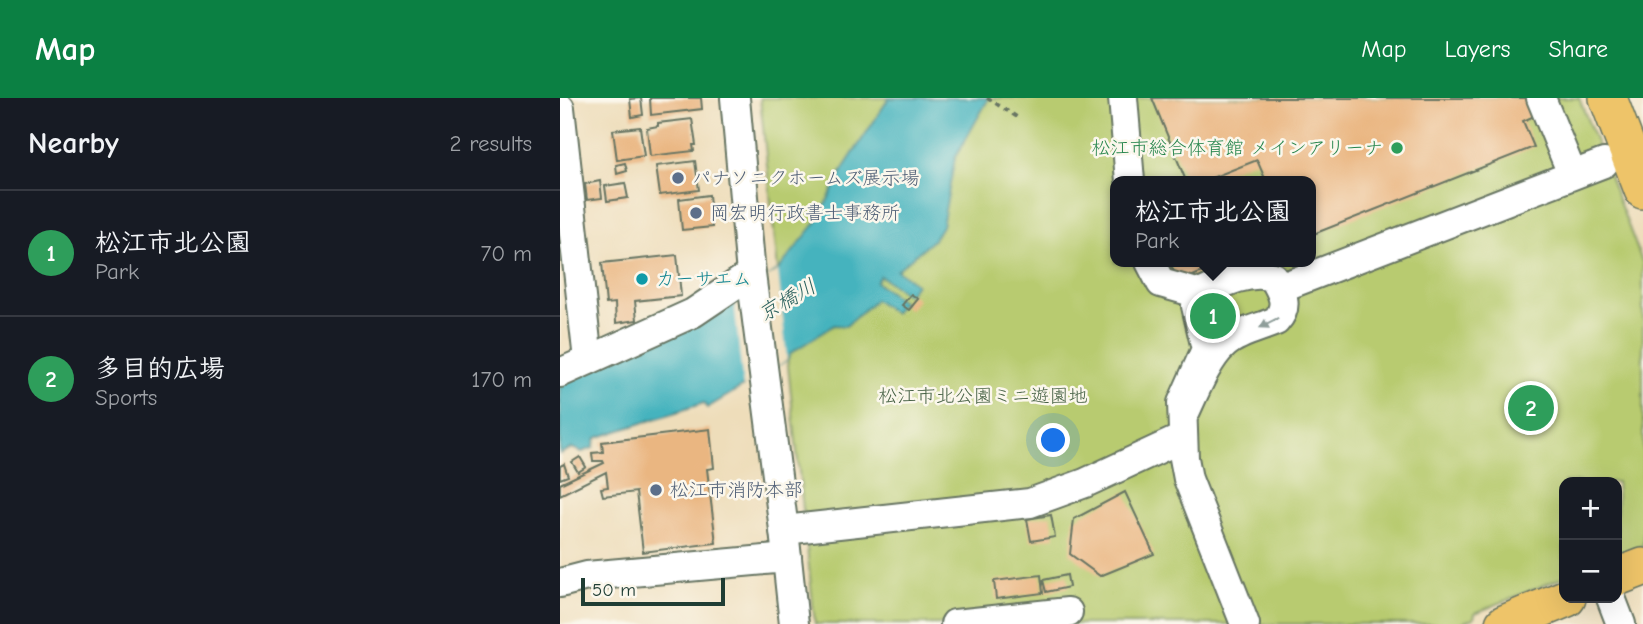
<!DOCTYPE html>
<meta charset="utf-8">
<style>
body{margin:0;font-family:"Comic Neue","Klee One",sans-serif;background:#242831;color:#f1f3f6}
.controls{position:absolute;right:21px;bottom:21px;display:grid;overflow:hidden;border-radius:14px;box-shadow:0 7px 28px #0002}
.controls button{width:63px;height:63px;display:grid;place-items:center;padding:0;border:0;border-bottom:2px solid #363941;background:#171b24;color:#f1f3f6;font:35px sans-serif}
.scale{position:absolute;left:21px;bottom:18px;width:144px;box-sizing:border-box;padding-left:7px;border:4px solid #1f3d34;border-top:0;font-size:19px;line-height:24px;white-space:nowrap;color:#1f3d34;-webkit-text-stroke:5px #fbf7ec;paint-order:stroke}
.you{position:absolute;left:494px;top:343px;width:24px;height:24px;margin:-18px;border:5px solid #fff;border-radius:50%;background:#1a73e8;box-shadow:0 0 0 10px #1a73e833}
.badge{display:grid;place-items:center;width:46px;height:46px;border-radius:50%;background:#0b8043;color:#fff;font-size:23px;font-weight:700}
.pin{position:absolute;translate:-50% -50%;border:4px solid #fff;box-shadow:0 2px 7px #0006}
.popup{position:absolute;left:550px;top:78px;width:206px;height:91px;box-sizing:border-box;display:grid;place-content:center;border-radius:14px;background:#171b24;filter:drop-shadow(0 2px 5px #0005);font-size:23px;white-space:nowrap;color:#9ea1a6}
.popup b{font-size:26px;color:#f1f3f6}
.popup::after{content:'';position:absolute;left:50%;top:100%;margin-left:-14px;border:14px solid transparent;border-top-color:#171b24}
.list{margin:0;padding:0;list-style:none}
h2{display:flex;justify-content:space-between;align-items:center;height:91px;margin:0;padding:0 28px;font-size:30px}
h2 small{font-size:23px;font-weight:400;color:#9ea1a6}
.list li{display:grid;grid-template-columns:46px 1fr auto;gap:21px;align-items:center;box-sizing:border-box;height:126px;padding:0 28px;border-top:2px solid #363941}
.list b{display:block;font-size:26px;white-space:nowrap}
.list p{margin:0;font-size:23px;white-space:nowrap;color:#9ea1a6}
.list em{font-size:23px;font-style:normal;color:#9ea1a6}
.map{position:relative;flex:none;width:1083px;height:526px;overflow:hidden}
header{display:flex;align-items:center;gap:42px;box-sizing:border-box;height:98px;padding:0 35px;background:#0b8043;color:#fff}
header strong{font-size:33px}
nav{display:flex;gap:38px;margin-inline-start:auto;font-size:24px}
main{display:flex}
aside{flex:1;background:#171b24}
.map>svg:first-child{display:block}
</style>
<header>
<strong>Map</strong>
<nav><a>Map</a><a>Layers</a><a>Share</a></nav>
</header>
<main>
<aside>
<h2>Nearby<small>2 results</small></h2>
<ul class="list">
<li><span class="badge" style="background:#2e9e5b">1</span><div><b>松江市北公園</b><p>Park</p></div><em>70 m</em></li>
<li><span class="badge" style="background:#2e9e5b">2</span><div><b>多目的広場</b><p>Sports</p></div><em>170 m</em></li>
</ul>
</aside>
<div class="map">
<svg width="1083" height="526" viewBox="0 0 1083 526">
<rect width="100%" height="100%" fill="#fbf7ec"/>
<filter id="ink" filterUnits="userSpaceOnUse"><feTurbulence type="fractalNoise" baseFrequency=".0143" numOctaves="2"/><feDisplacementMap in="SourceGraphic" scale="14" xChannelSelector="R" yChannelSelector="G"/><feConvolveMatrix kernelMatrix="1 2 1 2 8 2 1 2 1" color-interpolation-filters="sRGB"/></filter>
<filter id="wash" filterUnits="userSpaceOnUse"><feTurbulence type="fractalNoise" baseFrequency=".00686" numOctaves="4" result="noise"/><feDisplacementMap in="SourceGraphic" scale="28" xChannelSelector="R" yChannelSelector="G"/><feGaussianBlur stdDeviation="1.57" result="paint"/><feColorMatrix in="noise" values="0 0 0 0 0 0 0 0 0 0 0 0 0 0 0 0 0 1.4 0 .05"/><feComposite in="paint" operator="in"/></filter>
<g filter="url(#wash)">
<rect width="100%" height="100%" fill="#eeddba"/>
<path fill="#b8cb6f" stroke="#6c8452" stroke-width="2" fill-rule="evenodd" d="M200 0H1019L1083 166V447L1057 458V384H1004V479L915 515 914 520 898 526H255ZM555 83H751V164H555Z"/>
<path fill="#44b3be" stroke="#327879" stroke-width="2" d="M329 0H429L395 60 382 128 374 141 337 172 356 186 348 197 320 178 316 184 343 204 334 215 315 202 286 228 274 227 231 255 227 262 147 310 144 305 36 340 33 350 22 354 12 350 0 356V284L174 202 218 172 258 122 283 71Z"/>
<path fill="#eeddba" d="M218 172 227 262 183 289 174 202Z"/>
<g id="blocks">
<g fill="#eab681">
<path d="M81 0 83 17 72 19 70 1Z"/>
<path d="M90 0H141L142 11 91 17Z"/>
<path d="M592 0H975L981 15 963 23 974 49 751 137V83H706L697 62 644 83H626Z"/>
<path d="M132 21 136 47H133L134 53 90 58 87 30 98 28V25Z"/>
<path d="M80 29 84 58 57 62 53 32Z"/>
<path d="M135 63 139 92 100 97 96 68Z"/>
<path d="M65 65 67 73 57 76 56 67Z"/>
<path d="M40 83 42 100 27 102 25 86Z"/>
<path d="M65 85 68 100 47 103 45 88Z"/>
<path d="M149 97 152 129 122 132 119 101Z"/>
<path d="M117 157 121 198 75 203 77 222 56 225 55 205 46 206 42 165Z"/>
<path d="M610 164H667L618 184Z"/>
<path d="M351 196 358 201 349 212 342 207Z"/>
<path d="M150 331 154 370 147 371 156 445 83 454 76 394 43 398 41 390 48 389 46 374 0 397V386L44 365 43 363H33L32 355 43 354 42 344Z"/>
<path d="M20 359 26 369 18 374 12 364Z"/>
<path d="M4 366 8 378 0 381V368Z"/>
<path d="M565 394 594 456 540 478 510 456 514 421Z"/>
<path d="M491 417 495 439 471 443 467 421Z"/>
<path d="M481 477 483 495 436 501 434 483Z"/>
<path d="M507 477 509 489 486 494 483 482Z"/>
</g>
</g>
</g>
<g filter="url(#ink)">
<use href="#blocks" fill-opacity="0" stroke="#677563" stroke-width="2"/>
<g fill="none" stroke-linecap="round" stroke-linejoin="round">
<defs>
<g id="minor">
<path d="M175 0 191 176 224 432 234 526"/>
<path d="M563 0 570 83"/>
<path d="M981 0 1012 76"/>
<path d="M0 10 28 262"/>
<path d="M590 164 601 185 640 196"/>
<path d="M720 190 1044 65"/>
<path d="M0 275 133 215 191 176"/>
<path d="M623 319C633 298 647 261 665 246 678 234 700 230 716 223 730 208 722 194 713 179 689 171 661 186 640 196L636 208 646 251 622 305 624 360 628 381 685 526"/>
<path d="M224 432 470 405 525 385 622 340"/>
<path d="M0 485 27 478 227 460"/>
<path d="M1051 500 1061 526"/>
<path d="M395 526 508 514"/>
</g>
<g id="major">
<path d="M1048 0 1083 92"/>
<path d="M1057 479 1083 469"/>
<path d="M944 526 1007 500"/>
</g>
</defs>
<use href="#minor" stroke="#677563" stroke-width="32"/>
<use href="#major" stroke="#677563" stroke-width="40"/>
<path stroke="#677563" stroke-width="3.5" stroke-dasharray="5 5" stroke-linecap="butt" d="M427 0 457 19"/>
<use href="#minor" stroke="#fff" stroke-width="28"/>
<use href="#major" stroke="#eec469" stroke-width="37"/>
</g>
<defs><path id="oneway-solid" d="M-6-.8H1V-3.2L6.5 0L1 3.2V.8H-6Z" transform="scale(1.75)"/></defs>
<use fill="#8f9e9a" href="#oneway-solid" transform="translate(709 225) rotate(153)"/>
</g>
<circle fill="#2e9e5b" stroke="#fbf7ec" stroke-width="2.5" cx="837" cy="50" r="7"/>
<g fill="#5c6f8a" stroke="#fbf7ec" stroke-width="2.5">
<circle cx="118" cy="80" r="7"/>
<circle cx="136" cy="115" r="7"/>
<circle cx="96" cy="392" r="7"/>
</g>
<circle fill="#0f9aa8" stroke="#fbf7ec" stroke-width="2.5" cx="82" cy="181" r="7"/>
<g text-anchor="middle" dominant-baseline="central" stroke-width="5" stroke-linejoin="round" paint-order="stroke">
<g font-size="19" fill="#27864d" stroke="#fbf7ec" text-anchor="end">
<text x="823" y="50">松江市総合体育館 メインアリーナ</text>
</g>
<g font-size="19" fill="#4e5e75" stroke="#fbf7ec" text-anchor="start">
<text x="132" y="80">パナソニクホームズ展示場</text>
<text x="150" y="115">岡宏明行政書士事務所</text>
<text x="110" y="392">松江市消防本部</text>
</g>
<g font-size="19" fill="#0d838f" stroke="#fbf7ec" text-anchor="start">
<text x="96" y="181">カーサエム</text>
</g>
<g font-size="19" fill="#456043" stroke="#fbf7ec">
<text x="423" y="298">松江市北公園ミニ遊園地</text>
</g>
<g font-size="21" font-style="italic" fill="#2a605d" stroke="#fbf7ec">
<text transform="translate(227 202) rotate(-30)">京橋川</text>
</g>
</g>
</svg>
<div class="controls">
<button>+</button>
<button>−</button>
</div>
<div class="scale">50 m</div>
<div class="you"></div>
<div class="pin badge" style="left:653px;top:218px;background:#2e9e5b">1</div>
<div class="popup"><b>松江市北公園</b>Park</div>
<div class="pin badge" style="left:971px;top:310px;background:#2e9e5b">2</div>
</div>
</main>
